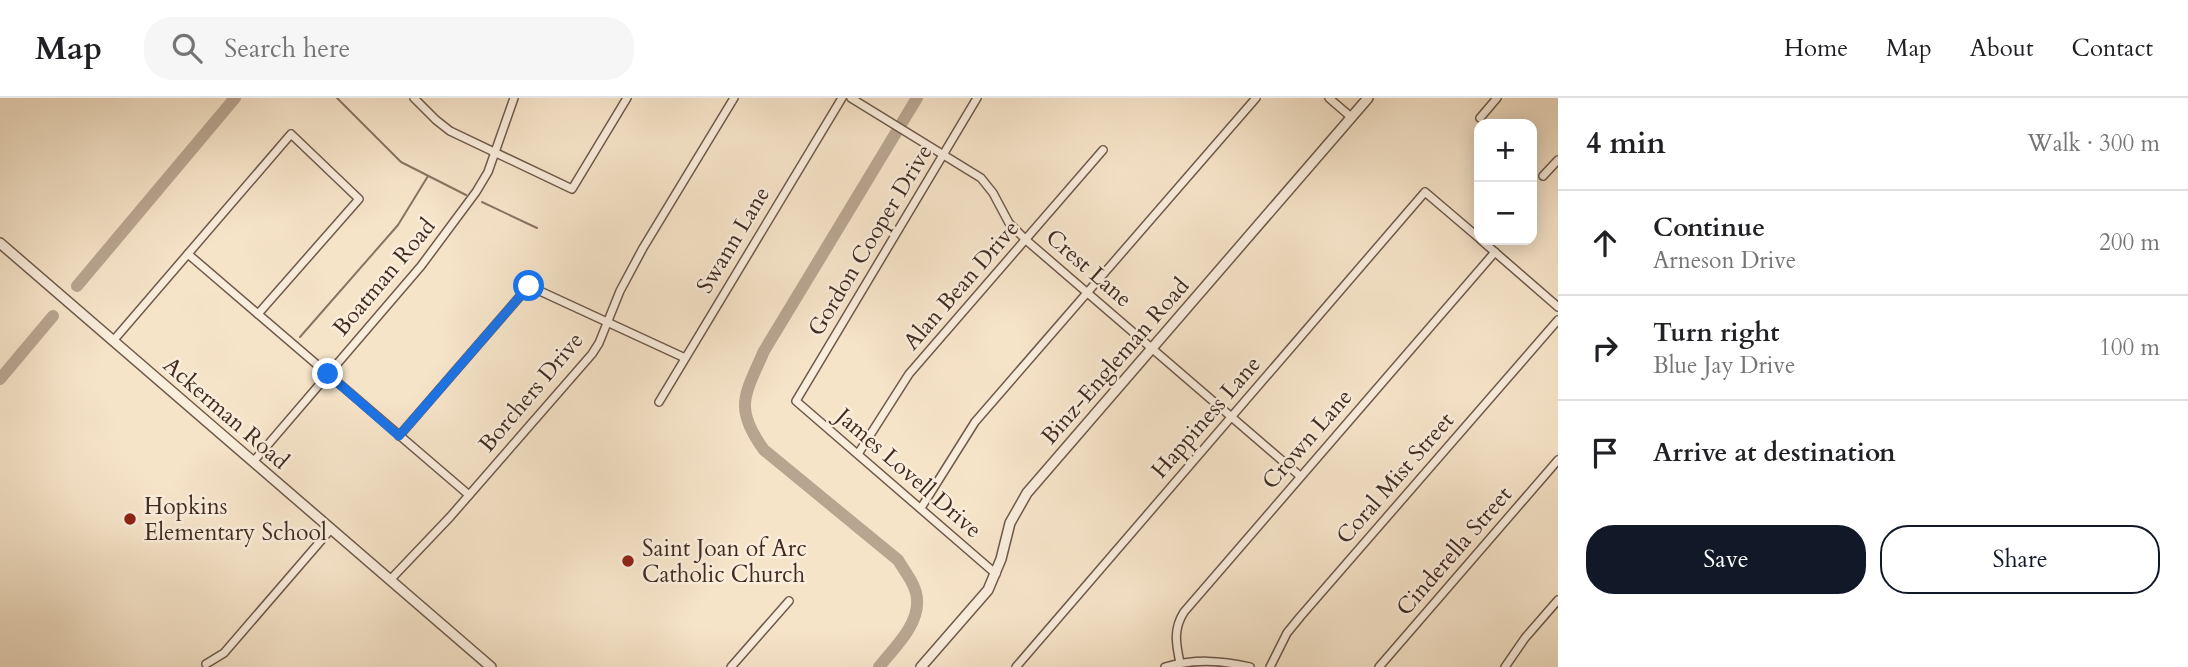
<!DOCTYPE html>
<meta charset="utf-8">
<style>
body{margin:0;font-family:Cardo,serif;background:#f6f6f6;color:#202124}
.controls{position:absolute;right:21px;top:21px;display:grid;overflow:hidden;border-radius:14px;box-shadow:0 4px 18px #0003}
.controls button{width:63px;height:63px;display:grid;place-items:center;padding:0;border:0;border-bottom:2px solid #e0e0e0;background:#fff;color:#202124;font:35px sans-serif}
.stop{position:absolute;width:21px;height:21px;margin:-16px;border:5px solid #1a73e8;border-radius:50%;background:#fff}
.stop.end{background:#1a73e8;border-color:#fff;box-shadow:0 2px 7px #0008}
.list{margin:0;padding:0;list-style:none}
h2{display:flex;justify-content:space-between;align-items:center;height:91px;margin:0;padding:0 28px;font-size:30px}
h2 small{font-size:23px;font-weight:400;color:#757577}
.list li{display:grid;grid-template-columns:46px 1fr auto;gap:21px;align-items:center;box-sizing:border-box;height:105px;padding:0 28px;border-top:2px solid #e0e0e0}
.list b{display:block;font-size:26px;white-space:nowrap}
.list p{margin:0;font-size:23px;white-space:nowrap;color:#757577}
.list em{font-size:23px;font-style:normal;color:#757577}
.actions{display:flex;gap:14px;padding:21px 28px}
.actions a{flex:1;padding:16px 0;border:2px solid #111827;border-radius:28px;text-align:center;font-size:24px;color:#111827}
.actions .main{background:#111827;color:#fff}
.icon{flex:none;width:38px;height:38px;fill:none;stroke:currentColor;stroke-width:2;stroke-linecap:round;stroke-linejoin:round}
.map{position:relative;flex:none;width:1558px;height:569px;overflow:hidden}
header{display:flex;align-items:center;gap:42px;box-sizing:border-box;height:98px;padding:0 35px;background:#fff;border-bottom:2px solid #e0e0e0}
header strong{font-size:33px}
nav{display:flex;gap:38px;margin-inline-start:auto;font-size:24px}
.search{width:490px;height:63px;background:#f6f6f6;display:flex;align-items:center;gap:18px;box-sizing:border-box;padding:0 24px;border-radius:28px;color:#757577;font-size:26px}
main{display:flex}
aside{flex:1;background:#fff}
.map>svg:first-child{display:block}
</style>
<header>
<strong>Map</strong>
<div class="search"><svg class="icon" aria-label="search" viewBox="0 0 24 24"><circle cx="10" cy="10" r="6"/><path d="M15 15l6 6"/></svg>Search here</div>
<nav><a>Home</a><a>Map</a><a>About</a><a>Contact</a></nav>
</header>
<main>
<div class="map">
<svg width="1558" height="569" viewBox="0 0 1558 569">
<rect width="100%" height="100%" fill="#f6e4c9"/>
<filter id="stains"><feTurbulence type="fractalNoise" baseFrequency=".00286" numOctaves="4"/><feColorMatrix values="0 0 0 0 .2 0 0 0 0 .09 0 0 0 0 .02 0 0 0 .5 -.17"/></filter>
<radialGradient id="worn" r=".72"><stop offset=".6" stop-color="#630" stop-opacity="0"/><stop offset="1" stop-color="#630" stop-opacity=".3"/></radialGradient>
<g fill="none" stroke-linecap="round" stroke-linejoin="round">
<g stroke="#887463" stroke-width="2">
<path d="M337 0 401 64 466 97"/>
<path d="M482 104 537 130"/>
<path d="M300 239 398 127 428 78"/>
</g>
<g stroke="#b8a590" stroke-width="12">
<path d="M77 188 235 0"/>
<path d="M0 281 53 218"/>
<path d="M879 569C894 550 919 527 917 502 917 488 905 474 898 462L764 352C733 309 745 297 764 253L917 0"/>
</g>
<defs>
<g id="minor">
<path d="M414 0 436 22 450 33 572 91 627 0"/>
<path d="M851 0 981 80 993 95 1009 125 1026 142 1300 378"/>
<path d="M977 0 796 303 996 476"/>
<path d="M1329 0 1351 19"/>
<path d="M1480 20 1497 0"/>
<path d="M1543 78 1558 62"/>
<path d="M1481 142 1558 209"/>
<path d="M188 156 469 397"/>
<path d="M113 243 291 36 359 101 258 216"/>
<path d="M659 304 842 0"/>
<path d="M399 338 529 188 685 260"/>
<path d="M858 356 909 276 1103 52"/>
<path d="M253 364 421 168 476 94 488 74 514 0"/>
<path d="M921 410 975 324 1256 0"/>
<path d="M390 482 450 419 592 256 599 245 620 193 643 150 734 0"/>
<path d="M1180 565C1176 546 1173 531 1184 514L1495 154"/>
<path d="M206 566 224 555 331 431"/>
<path d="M731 569 789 503"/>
<path d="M1016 569 1425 94 1479 140"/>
<path d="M1165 569C1194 561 1220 562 1250 569"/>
<path d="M1270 569 1287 535 1300 519 1558 222"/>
<path d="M1379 569 1558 362"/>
<path d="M1505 569 1525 540 1558 502"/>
</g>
<g id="tertiary">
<path d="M0 145 491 569"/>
<path d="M921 569 988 492 1001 461 1010 425 1027 395 1368 0"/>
</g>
</defs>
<use href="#minor" stroke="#6e594a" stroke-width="10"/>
<use href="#tertiary" stroke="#6e594a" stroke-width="12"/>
<use href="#minor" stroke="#f9eddc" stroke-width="7"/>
<use href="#tertiary" stroke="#f9eddc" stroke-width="9"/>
</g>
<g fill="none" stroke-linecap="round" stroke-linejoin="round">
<path stroke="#1a73e8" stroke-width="9" d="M328 276 399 338 529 188"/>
</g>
<g fill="#8f2418" stroke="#f9eddc" stroke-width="2.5">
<circle cx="130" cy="421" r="7"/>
<circle cx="628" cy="463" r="7"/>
</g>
<g text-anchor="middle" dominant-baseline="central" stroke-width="5" stroke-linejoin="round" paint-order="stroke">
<g font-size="23" fill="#412b20" stroke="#f9eddc">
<text transform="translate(733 142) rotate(-59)">Swann Lane</text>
<text transform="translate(870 142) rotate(-59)">Gordon Cooper Drive</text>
<text transform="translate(1089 170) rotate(41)">Crest Lane</text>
<text transform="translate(384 179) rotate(-50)">Boatman Road</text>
<text transform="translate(961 187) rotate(-49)">Alan Bean Drive</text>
<text transform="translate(1115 263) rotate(-49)">Binz-Engleman Road</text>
<text transform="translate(531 294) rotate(-50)">Borchers Drive</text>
<text transform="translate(226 315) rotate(41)">Ackerman Road</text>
<text transform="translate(1206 319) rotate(-49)">Happiness Lane</text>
<text transform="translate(1307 341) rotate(-49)">Crown Lane</text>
<text transform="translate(909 375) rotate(41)">James Lovell Drive</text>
<text transform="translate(1395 380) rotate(-49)">Coral Mist Street</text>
<text transform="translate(1454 453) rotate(-49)">Cinderella Street</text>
</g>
<g font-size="23" fill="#412b20" stroke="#f9eddc" text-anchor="start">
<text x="144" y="408">Hopkins<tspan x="144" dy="26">Elementary School</tspan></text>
<text x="642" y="450">Saint Joan of Arc<tspan x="642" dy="26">Catholic Church</tspan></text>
</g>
</g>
<rect width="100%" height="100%" filter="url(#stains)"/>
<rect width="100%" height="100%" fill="url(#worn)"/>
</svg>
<div class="controls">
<button>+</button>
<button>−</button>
</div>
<div class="stop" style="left:529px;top:188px"></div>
<div class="stop end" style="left:328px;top:276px"></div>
</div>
<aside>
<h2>4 min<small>Walk · 300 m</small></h2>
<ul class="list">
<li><svg class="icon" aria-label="ahead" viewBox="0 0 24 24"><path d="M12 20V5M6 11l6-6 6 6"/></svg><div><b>Continue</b><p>Arneson Drive</p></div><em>200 m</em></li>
<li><svg class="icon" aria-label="right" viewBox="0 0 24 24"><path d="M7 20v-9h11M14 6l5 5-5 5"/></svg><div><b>Turn right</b><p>Blue Jay Drive</p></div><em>100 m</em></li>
<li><svg class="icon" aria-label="arrive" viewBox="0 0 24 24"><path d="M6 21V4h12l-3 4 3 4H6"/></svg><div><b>Arrive at destination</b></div></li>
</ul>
<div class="actions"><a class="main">Save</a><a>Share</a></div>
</aside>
</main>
